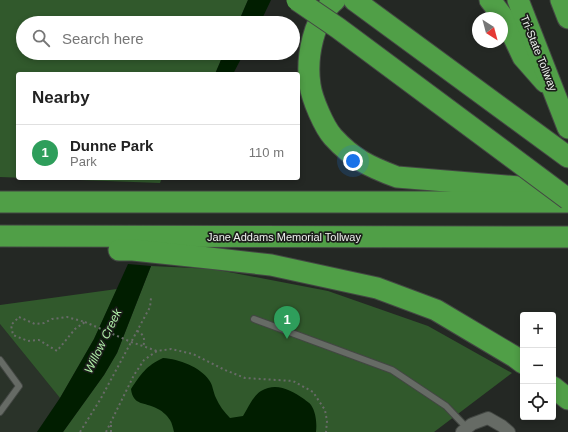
<!DOCTYPE html>
<meta charset="utf-8">
<style>
body{margin:0;font-family:Arial,sans-serif;background:#f6f6f6;color:#222}
.controls{position:absolute;right:12px;bottom:12px;display:grid;overflow:hidden;border-radius:4px;box-shadow:0 2px 6px #0003}
.controls button{width:36px;height:36px;display:grid;place-items:center;padding:0;border:0;border-bottom:1px solid #e0e0e0;background:#fff;color:#222;font:20px sans-serif}
.compass{position:absolute;left:472px;top:12px;width:36px;height:36px;border-radius:50%;background:#fff;box-shadow:0 2px 6px #0003;rotate:144deg}
.you{position:absolute;left:353px;top:161px;width:14px;height:14px;margin:-10px;border:3px solid #fff;border-radius:50%;background:#1a73e8;box-shadow:0 0 0 6px #1a73e833}
.badge{display:grid;place-items:center;width:26px;height:26px;border-radius:50%;background:#745882;color:#fff;font-size:13px;font-weight:700}
.pin{position:absolute;translate:-50% -33px;filter:drop-shadow(0 1px 2px #0008)}
.pin::after{content:'';position:absolute;top:21px;width:14px;height:12px;background:inherit;clip-path:polygon(0 0,100% 0,50% 100%)}
.list{margin:0;padding:0;list-style:none}
h2{display:flex;justify-content:space-between;align-items:center;height:52px;margin:0;padding:0 16px;font-size:17px}
h2 small{font-size:13px;font-weight:400;color:#767676}
.list li{display:grid;grid-template-columns:26px 1fr auto;gap:12px;align-items:center;box-sizing:border-box;height:56px;padding:0 16px;border-top:1px solid #e0e0e0}
.list b{display:block;font-size:15px;white-space:nowrap}
.list p{margin:0;font-size:13px;white-space:nowrap;color:#767676}
.list em{font-size:13px;font-style:normal;color:#767676}
.icon{flex:none;width:22px;height:22px;fill:none;stroke:currentColor;stroke-width:2;stroke-linecap:round;stroke-linejoin:round}
.map{position:relative;flex:none;width:568px;height:432px;overflow:hidden}
.search{position:absolute;background:#fff;box-shadow:0 2px 6px #0003;left:16px;top:16px;width:284px;height:44px;display:flex;align-items:center;gap:10px;box-sizing:border-box;padding:0 14px;border-radius:22px;color:#767676;font-size:15px}
.panel{position:absolute;background:#fff;box-shadow:0 2px 6px #0003;left:16px;top:72px;width:284px;height:108px;border-radius:4px}
.map>svg:first-child{display:block}
</style>
<div class="map">
<svg width="568" height="432" viewBox="0 0 568 432">
<rect width="100%" height="100%" fill="#242824"/>
<path fill="#2a3329" d="M0 324 60 398 37 432H0Z"/>
<g fill="#31592c">
<path d="M0 0H248L238 23H23V53H224L215 74H18V178H162L160 183 0 177Z"/>
<path d="M151 266 213 269 328 291 428 326 512 373 434 432H63L104 375 117 353Z"/>
<path d="M117 289 94 339 60 398 0 324V305Z"/>
</g>
<g fill="#011e00">
<path d="M248 0H271L260 23H238Z"/>
<path d="M224 53H244L233 74H215Z"/>
<path d="M128 264 151 266 117 353 104 375 63 432H37L60 398 94 339Z"/>
<path d="M163 358C179 359 200 367 209 380 213 385 213 392 216 398 219 405 224 412 230 418L243 416C248 408 253 396 261 391 276 382 291 390 304 399 306 401 310 403 311 405 316 412 317 424 316 432H174C173 428 172 423 170 420 167 415 161 410 156 408 145 402 133 406 131 389 141 374 146 366 163 358Z"/>
</g>
<g fill="none" stroke-linecap="round" stroke-linejoin="round">
<defs>
<g id="service">
<path d="M254 319 392 370 446 406 467 428"/>
<path d="M0 360 19 386 0 412"/>
</g>
<path id="minor" d="M462 432 472 424 488 418 502 426 509 432"/>
<g id="motorway">
<path d="M335 0C313 18 306 58 310 85 312 99 324 127 333 137 353 159 370 167 397 177L555 190"/>
<path d="M354 0 568 157"/>
<path d="M490 0 506 21 523 57 545 82"/>
<path d="M518 0 568 128"/>
<path d="M561 0 568 18"/>
<path d="M0 202H568"/>
<path d="M0 236 568 237"/>
<path d="M119 250H133L209 258 271 265 377 288 436 310 515 357 523 363"/>
<path d="M553 387 568 399"/>
</g>
</defs>
<use href="#service" stroke="#434743" stroke-width="8"/>
<use href="#minor" stroke="#434743" stroke-width="14"/>
<use href="#motorway" stroke="#434743" stroke-width="23"/>
<g stroke="#686b68" stroke-width="2" stroke-dasharray="2 3" stroke-linecap="butt">
<path d="M19 317 35 324 44 323 52 319 67 317 85 322 75 329 57 351 39 340 28 341 13 335 11 325Z"/>
<path d="M137 331C143 333 146 340 143 346"/>
<path d="M131 342 157 351"/>
<path d="M80 432 100 400 150 307 151 298"/>
<path d="M106 432 134 375 144 360 157 351 171 349 193 354 225 370 245 378 293 381 313 392 325 410 327 421 326 432"/>
<path d="M111 432V422"/>
</g>
<use href="#service" stroke="#666b65" stroke-width="6"/>
<use href="#minor" stroke="#666b65" stroke-width="12"/>
<use href="#motorway" stroke="#509f47" stroke-width="21"/>
<defs>
<path id="motorway-bridge" d="M297 0 338 28 568 199"/>
</defs>
<use href="#motorway-bridge" stroke="#434743" stroke-width="23" stroke-linecap="butt"/>
<path stroke="#686b68" stroke-width="2" stroke-dasharray="2 3" stroke-linecap="butt" d="M85 322 131 342"/>
<use href="#motorway-bridge" stroke="#509f47" stroke-width="21"/>
</g>
<g text-anchor="middle" dominant-baseline="central" stroke-width="3.5" stroke-linejoin="round" paint-order="stroke">
<g font-size="11" fill="#eef1ee" stroke="#1b1e1a">
<text transform="translate(539 53) rotate(68)">Tri-State Tollway</text>
<text x="284" y="237">Jane Addams Memorial Tollway</text>
</g>
<g font-size="12" font-style="italic" fill="#b1f0a9" stroke="#1b1e1a">
<text transform="translate(103 341) rotate(-64)">Willow Creek</text>
</g>
</g>
</svg>
<div class="controls">
<button>+</button>
<button>−</button>
<button><svg class="icon" aria-label="locate" viewBox="0 0 24 24"><circle cx="12" cy="12" r="6"/><path d="M12 2v4M12 18v4M2 12h4M18 12h4"/></svg></button>
</div>
<svg class="compass" viewBox="-18 -18 36 36"><path d="M0-13l5 13h-10z" fill="#e53935"/><path d="M0 13l5-13h-10z" fill="#767676"/></svg>
<div class="you"></div>
<div class="pin badge" style="left:287px;top:339px;background:#2e9e5b">1</div>
<div class="search"><svg class="icon" aria-label="search" viewBox="0 0 24 24"><circle cx="10" cy="10" r="6"/><path d="M15 15l6 6"/></svg>Search here</div>
<section class="panel">
<h2>Nearby<small></small></h2>
<ul class="list">
<li><span class="badge" style="background:#2e9e5b">1</span><div><b>Dunne Park</b><p>Park</p></div><em>110 m</em></li>
</ul>
</section>
</div>
